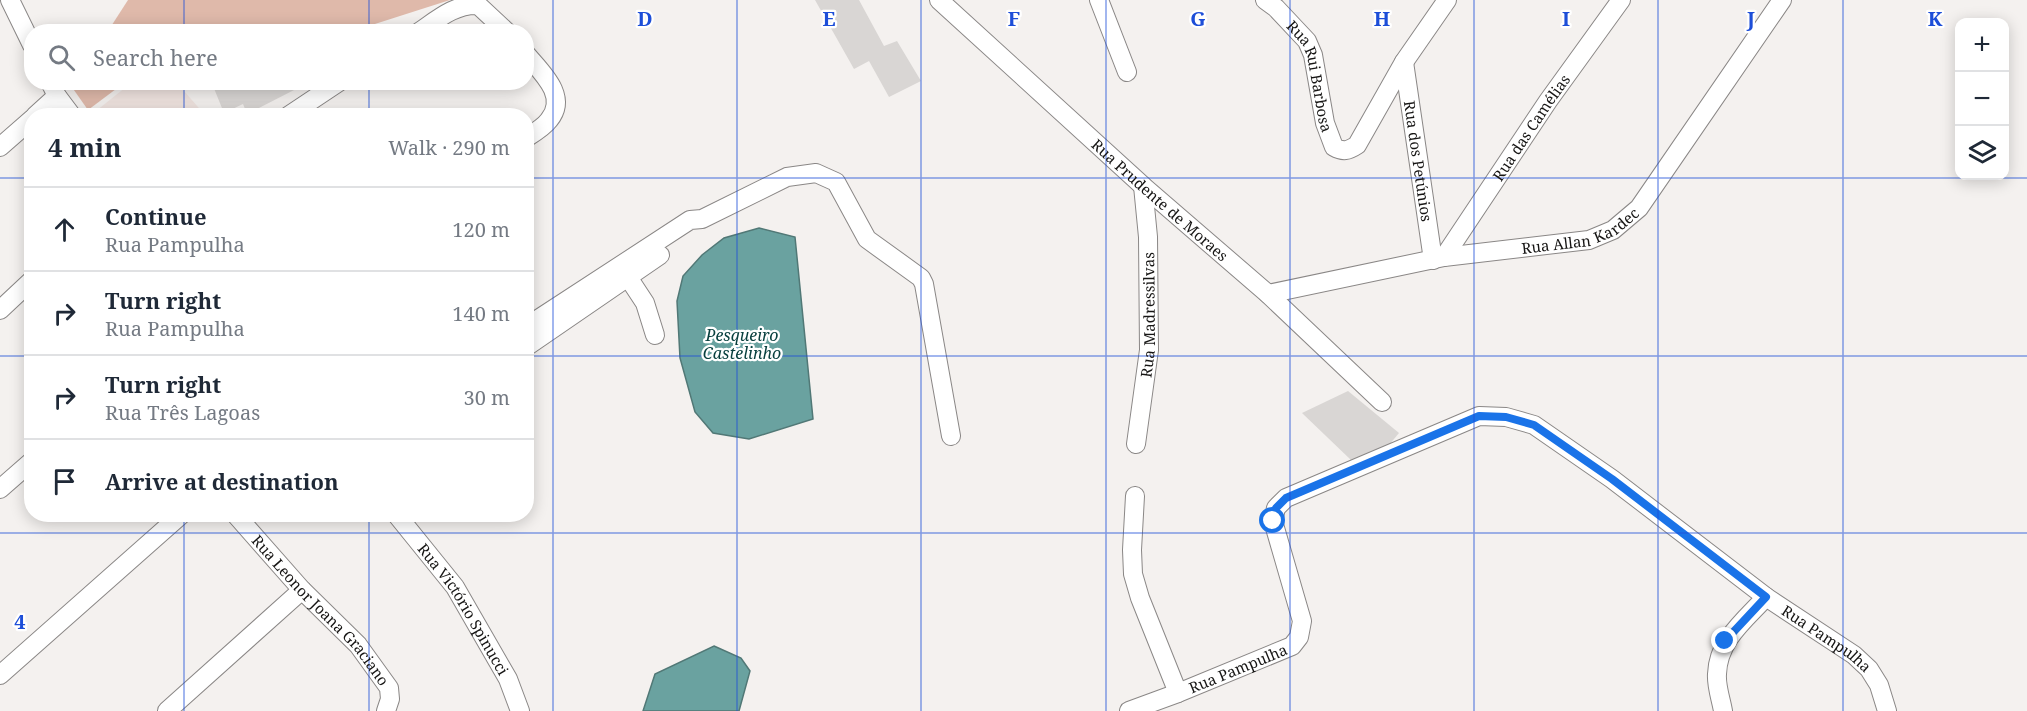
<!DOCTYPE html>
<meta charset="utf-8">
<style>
body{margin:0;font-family:"Noto Serif",serif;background:#f2f2f3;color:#1f2937}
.controls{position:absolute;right:18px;top:18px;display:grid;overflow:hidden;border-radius:12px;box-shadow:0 3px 15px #0003}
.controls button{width:54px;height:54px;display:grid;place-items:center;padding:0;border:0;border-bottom:2px solid #e0e1e3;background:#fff;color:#1f2937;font:30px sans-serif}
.stop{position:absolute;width:18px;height:18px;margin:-14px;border:4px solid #1a73e8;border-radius:50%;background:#fff}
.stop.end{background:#1a73e8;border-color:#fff;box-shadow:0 2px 6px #0008}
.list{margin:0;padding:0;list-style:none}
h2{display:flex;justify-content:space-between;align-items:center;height:78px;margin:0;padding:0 24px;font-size:26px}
h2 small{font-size:20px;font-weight:400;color:#747a83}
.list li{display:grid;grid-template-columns:39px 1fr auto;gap:18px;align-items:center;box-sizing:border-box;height:84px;padding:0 24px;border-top:2px solid #e0e1e3}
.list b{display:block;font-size:22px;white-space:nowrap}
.list p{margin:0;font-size:20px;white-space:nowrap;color:#747a83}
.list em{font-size:20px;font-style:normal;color:#747a83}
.icon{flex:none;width:33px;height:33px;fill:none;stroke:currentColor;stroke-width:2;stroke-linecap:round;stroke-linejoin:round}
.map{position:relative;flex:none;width:2027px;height:711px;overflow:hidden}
.search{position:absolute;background:#fff;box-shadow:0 3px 15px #0003;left:24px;top:24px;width:510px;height:66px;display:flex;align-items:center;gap:15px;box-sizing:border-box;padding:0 21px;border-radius:24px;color:#747a83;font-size:22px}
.panel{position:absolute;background:#fff;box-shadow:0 3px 15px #0003;left:24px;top:108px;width:510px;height:414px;border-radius:24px}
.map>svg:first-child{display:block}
</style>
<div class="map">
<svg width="2027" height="711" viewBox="0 0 2027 711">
<rect width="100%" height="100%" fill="#f4f1ef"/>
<path fill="#efe3df" d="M177 83 205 115H91L131 83Z"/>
<g fill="#dfb9aa">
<path d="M128 0H450L353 31H108Z"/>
<path d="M69 83H124L88 110Z"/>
</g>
<g fill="#6aa2a0" stroke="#517876" stroke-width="1.5">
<path d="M759 228 795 237 813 419 749 439 713 433 695 412 680 358 677 301 683 276 702 255 724 238Z"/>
<path d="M714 646 741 658 750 671 739 711H643L655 674Z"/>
</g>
<g fill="#d9d6d4">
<path d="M815 0H859L884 46 897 41 921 81 889 97 869 61 854 69Z"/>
<path d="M224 82H294L298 88 247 114 243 104 224 113 213 86Z"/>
<path d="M1348 391 1399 433 1389 445 1351 460 1302 413Z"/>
</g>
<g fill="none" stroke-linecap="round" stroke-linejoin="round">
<defs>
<g id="minor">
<path d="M10 0 32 45"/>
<path id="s1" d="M939 0 1143 186 1268 294 1382 402"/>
<path d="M1099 0 1127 72"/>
<path id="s2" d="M1265 0 1276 8 1307 41 1313 55 1325 123 1334 147C1343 152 1348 151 1357 145L1404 62 1447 0"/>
<path d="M419 32C438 19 455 4 478 5L507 32"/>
<path d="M526 54C541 72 569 96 549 120 544 127 534 133 526 138"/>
<path id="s3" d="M1404 62 1433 260"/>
<path d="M50 82 57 96 72 116"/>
<path d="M35 116 57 96"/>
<path d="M288 116 339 82"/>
<path d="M0 147 32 119"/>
<path id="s4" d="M1444 257 1548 101 1621 0"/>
<path d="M622 268 645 303 655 335"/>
<path id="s5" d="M1268 294 1444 257 1589 240 1613 230 1639 208 1782 0"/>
<path d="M0 310 32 280"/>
<path d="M526 327 690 220 702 219 787 177 816 173 836 182 867 239 921 278 924 284 951 436"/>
<path d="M526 347 660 255"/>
<path id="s6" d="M1136 444 1149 350 1148 237 1143 186"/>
<path d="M0 489 32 461"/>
<path d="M1135 496 1132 550 1133 574 1140 598 1178 693"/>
<path id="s7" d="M235 514 302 590 358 645 389 688 390 699 386 711"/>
<path id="s8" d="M396 514 455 587 508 679 520 711"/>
<path d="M0 675 182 514"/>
<path d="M167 711 302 590"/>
<path id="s9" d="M1129 711 1178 693 1292 646 1299 637 1302 621 1273 521 1276 508 1286 498 1479 416 1506 417 1534 425 1612 479 1766 597 1854 655 1869 669 1879 685 1887 711"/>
<path d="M1723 711C1721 699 1716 686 1717 674 1718 640 1745 620 1766 597"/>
</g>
</defs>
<use href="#minor" stroke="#8a8786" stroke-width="20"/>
<use href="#minor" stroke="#fff" stroke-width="18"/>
</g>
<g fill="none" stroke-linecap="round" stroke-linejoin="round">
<path stroke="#1a73e8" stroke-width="8" d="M1273 521 1276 508 1286 498 1479 416 1506 417 1534 425 1612 479 1766 597 1725 641"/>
</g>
<path fill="none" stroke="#1d4ed8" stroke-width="1.5" stroke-opacity="0.55" d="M184 0V32M369 0V32M553 0V711M737 0V711M921 0V711M1106 0V711M1290 0V711M1474 0V711M1658 0V711M1843 0V711M184 82V116M369 82V116M0 178H32M526 178H2027M0 356H32M526 356H2027M184 514V711M369 514V711M0 533H2027"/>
<g text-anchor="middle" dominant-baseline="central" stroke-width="4.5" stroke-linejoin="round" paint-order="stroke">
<g font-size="15" fill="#161514" stroke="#fff">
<text stroke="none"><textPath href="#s2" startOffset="93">Rua Rui Barbosa</textPath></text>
<text stroke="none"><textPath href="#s4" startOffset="156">Rua das Camélias</textPath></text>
<text stroke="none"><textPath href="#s3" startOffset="100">Rua dos Petúnios</textPath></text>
<text stroke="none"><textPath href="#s1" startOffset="298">Rua Prudente de Moraes</textPath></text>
<text stroke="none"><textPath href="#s5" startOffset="320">Rua Allan Kardec</textPath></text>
<text stroke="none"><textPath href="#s6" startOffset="130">Rua Madressilvas</textPath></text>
<text stroke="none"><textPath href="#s7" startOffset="129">Rua Leonor Joana Graciano</textPath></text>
<text stroke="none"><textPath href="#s8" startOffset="117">Rua Victório Spinucci</textPath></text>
<text stroke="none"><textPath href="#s9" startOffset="963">Rua Pampulha</textPath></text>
<text stroke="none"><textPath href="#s9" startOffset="117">Rua Pampulha</textPath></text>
</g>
<g font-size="16" font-style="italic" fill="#09403f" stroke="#fff">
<text x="742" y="335">Pesqueiro<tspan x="742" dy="18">Castelinho</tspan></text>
</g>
</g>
<g font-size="20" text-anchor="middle" font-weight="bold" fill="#1d4ed8" stroke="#fff" stroke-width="4.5" stroke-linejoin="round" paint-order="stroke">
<text x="645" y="26">D</text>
<text x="829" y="26">E</text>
<text x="1014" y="26">F</text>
<text x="1198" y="26">G</text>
<text x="1382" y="26">H</text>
<text x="1566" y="26">I</text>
<text x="1751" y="26">J</text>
<text x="1935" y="26">K</text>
<text x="20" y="629">4</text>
</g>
</svg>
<div class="controls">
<button>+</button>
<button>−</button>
<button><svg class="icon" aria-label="layers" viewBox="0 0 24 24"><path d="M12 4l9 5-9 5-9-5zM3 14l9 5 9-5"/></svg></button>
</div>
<div class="stop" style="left:1273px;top:521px"></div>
<div class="stop end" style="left:1725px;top:641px"></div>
<div class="search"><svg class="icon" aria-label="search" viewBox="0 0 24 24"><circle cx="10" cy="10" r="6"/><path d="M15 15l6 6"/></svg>Search here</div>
<section class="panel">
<h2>4 min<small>Walk · 290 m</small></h2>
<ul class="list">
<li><svg class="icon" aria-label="ahead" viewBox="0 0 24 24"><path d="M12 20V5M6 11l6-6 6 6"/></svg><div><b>Continue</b><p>Rua Pampulha</p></div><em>120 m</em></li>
<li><svg class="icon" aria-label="right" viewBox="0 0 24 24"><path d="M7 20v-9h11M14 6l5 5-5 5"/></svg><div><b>Turn right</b><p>Rua Pampulha</p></div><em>140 m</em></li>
<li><svg class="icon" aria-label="right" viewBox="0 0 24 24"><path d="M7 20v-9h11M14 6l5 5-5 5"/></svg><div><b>Turn right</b><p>Rua Três Lagoas</p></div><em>30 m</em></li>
<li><svg class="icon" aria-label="arrive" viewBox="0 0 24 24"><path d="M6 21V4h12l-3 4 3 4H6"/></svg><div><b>Arrive at destination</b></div></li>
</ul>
</section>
</div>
